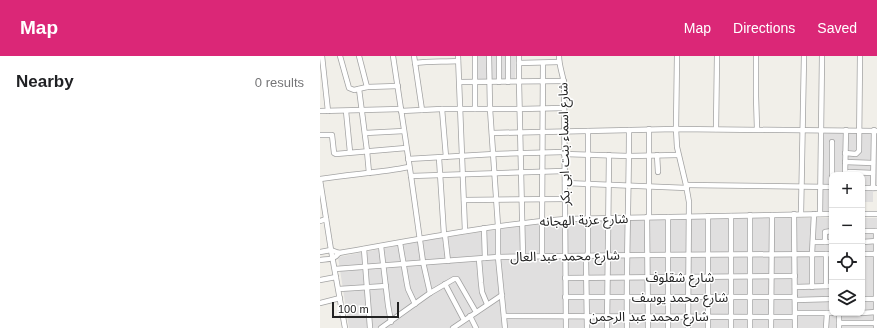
<!DOCTYPE html>
<meta charset="utf-8">
<style>
body{margin:0;font-family:Helvetica,"Noto Sans Arabic",sans-serif;background:#f6f6f6;color:#202124}
.controls{position:absolute;right:12px;bottom:12px;display:grid;overflow:hidden;border-radius:8px;box-shadow:0 1px 3px #0004}
.controls button{width:36px;height:36px;display:grid;place-items:center;padding:0;border:0;border-bottom:1px solid #e0e0e0;background:#fff;color:#202124;font:20px sans-serif}
.scale{position:absolute;left:12px;bottom:10px;width:67px;box-sizing:border-box;padding-left:4px;border:2px solid #222;border-top:0;font-size:11px;line-height:14px;white-space:nowrap;color:#222;-webkit-text-stroke:3px #fff;paint-order:stroke}
.list{margin:0;padding:0;list-style:none}
h2{display:flex;justify-content:space-between;align-items:center;height:52px;margin:0;padding:0 16px;font-size:17px}
h2 small{font-size:13px;font-weight:400;color:#757577}
.icon{flex:none;width:22px;height:22px;fill:none;stroke:currentColor;stroke-width:2;stroke-linecap:round;stroke-linejoin:round}
.map{position:relative;flex:none;width:557px;height:272px;overflow:hidden}
header{display:flex;align-items:center;gap:24px;box-sizing:border-box;height:56px;padding:0 20px;background:#db2777;color:#fff}
header strong{font-size:19px}
nav{display:flex;gap:22px;margin-inline-start:auto;font-size:14px}
main{display:flex}
aside{flex:1;background:#fff}
.map>svg:first-child{display:block}
</style>
<header>
<strong>Map</strong>
<nav><a>Map</a><a>Directions</a><a>Saved</a></nav>
</header>
<main>
<aside>
<h2>Nearby<small>0 results</small></h2>
<ul class="list">
</ul>
</aside>
<div class="map">
<svg width="557" height="272" viewBox="0 0 557 272">
<rect width="100%" height="100%" fill="#f1efe9"/>
<g fill="#e0dfdf">
<path d="M157 0H196L195 24H156Z"/>
<path d="M504 76 557 77V135L553 136V146H545L544 156H542V119H512V155H502Z"/>
<path d="M397 162H512V257H542V162H557V272H29L18 201 107 184 208 169 252 165Z"/>
</g>
<g fill="none" stroke-linecap="round" stroke-linejoin="round">
<defs>
<g id="minor">
<path d="M2 0 8 55"/>
<path d="M20 0 29 32 34 34 47 31 78 30"/>
<path d="M39 0 47 31"/>
<path d="M73 0 91 120 103 206 110 237"/>
<path d="M94 0 102 54"/>
<path d="M138 0 145 175"/>
<path d="M169 0 170 53 178 170V201L185 272"/>
<path d="M179 0V26"/>
<path d="M188 0V26"/>
<path d="M199 0V26L203 201"/>
<path d="M239 0C239 10 243 19 244 28L246 272"/>
<path d="M357 0 356 73 357 91 366 129 369 146 368 272"/>
<path d="M436 0V40L437 73"/>
<path d="M95 7C110 5 124 6 138 5"/>
<path d="M199 7 239 6"/>
<path d="M140 26 244 25"/>
<path d="M39 33 47 95 49 117"/>
<path d="M122 53 126 101"/>
<path d="M155 53V0"/>
<path d="M0 55 42 54 81 53"/>
<path d="M26 55 30 96"/>
<path d="M81 55 122 53H200L244 52"/>
<path d="M396 73 397 0"/>
<path d="M45 77 84 75"/>
<path d="M172 77 356 73 557 75"/>
<path d="M0 79H12L14 97 16 98 86 92"/>
<path d="M525 97 536 98 539 95 540 0"/>
<path d="M244 98 309 100 358 99"/>
<path d="M337 99 338 116"/>
<path d="M119 102 124 179"/>
<path d="M88 103 174 98 244 96"/>
<path d="M525 106 553 107"/>
<path d="M529 116 553 117"/>
<path d="M512 119V86"/>
<path d="M525 119 526 74"/>
<path d="M91 120 244 115"/>
<path d="M0 123C30 118 59 117 89 111"/>
<path d="M0 124 11 194 25 272"/>
<path d="M245 127 367 132"/>
<path d="M366 129 512 131"/>
<path d="M542 132H557"/>
<path d="M553 132 554 74"/>
<path d="M144 144 245 143"/>
<path d="M474 158 475 272"/>
<path d="M481 158 484 0"/>
<path d="M500 158 502 0"/>
<path d="M542 158H557"/>
<path d="M411 160V272"/>
<path d="M327 161 328 272"/>
<path d="M329 161V73"/>
<path d="M348 161V272"/>
<path d="M0 165 6 163"/>
<path d="M164 172 165 202"/>
<path d="M542 175H557"/>
<path d="M125 179 128 205"/>
<path d="M493 186H512"/>
<path d="M505 186V176L512 175"/>
<path d="M542 186 557 185"/>
<path d="M80 187 87 228 88 233 95 248"/>
<path d="M61 190 68 249 71 266"/>
<path d="M44 193 50 272"/>
<path d="M0 196 11 194 19 197C94 184 169 169 245 163L512 158"/>
<path d="M542 198H556"/>
<path d="M222 200V165L223 7"/>
<path d="M159 203 161 227 162 236 167 248"/>
<path d="M0 204C8 203 14 204 19 197"/>
<path d="M15 213 178 201 327 199 512 198"/>
<path d="M542 213V198"/>
<path d="M245 222 475 220"/>
<path d="M0 224 16 221"/>
<path d="M125 228 144 264"/>
<path d="M506 230V198"/>
<path d="M475 231 512 230"/>
<path d="M492 231V198L494 158"/>
<path d="M19 233 66 230"/>
<path d="M245 241H475"/>
<path d="M542 243H556"/>
<path d="M475 244 512 243"/>
<path d="M0 247 20 242"/>
<path d="M475 257H512"/>
<path d="M542 257 556 256"/>
<path d="M150 260 156 272"/>
<path d="M184 260 475 261"/>
<path d="M519 267H556"/>
<path d="M61 272 110 237 134 223H137L156 256"/>
<path d="M133 272 182 239"/>
<path d="M267 272 266 204 268 196V75"/>
<path d="M287 272 289 99"/>
<path d="M307 272C306 206 309 140 309 74"/>
<path d="M388 272V160"/>
<path d="M430 272V159"/>
<path d="M451 272 452 159"/>
<path d="M506 272 507 257"/>
<path d="M519 272V257"/>
<path d="M556 272V175"/>
</g>
</defs>
<use href="#minor" stroke="#a3a3a3" stroke-width="6"/>
<use href="#minor" stroke="#fff" stroke-width="4.5"/>
</g>
<g text-anchor="middle" dominant-baseline="central" stroke-width="3" stroke-linejoin="round" paint-order="stroke">
<g font-size="13" fill="#222" stroke="#fff">
<text transform="translate(244 88) rotate(-91)">شارع اسماء بنت ابى بكر</text>
<text transform="translate(264 164) rotate(-2)">شارع عزبة الهجانه</text>
<text transform="translate(245 200) rotate(-1)">شارع محمد عبد العال</text>
<text x="360" y="221">شارع شقلوف</text>
<text x="360" y="241">شارع محمد يوسف</text>
<text x="329" y="260">شارع محمد عبد الرحمن</text>
</g>
</g>
</svg>
<div class="controls">
<button>+</button>
<button>−</button>
<button><svg class="icon" aria-label="locate" viewBox="0 0 24 24"><circle cx="12" cy="12" r="6"/><path d="M12 2v4M12 18v4M2 12h4M18 12h4"/></svg></button>
<button><svg class="icon" aria-label="layers" viewBox="0 0 24 24"><path d="M12 4l9 5-9 5-9-5zM3 14l9 5 9-5"/></svg></button>
</div>
<div class="scale">100 m</div>
</div>
</main>
